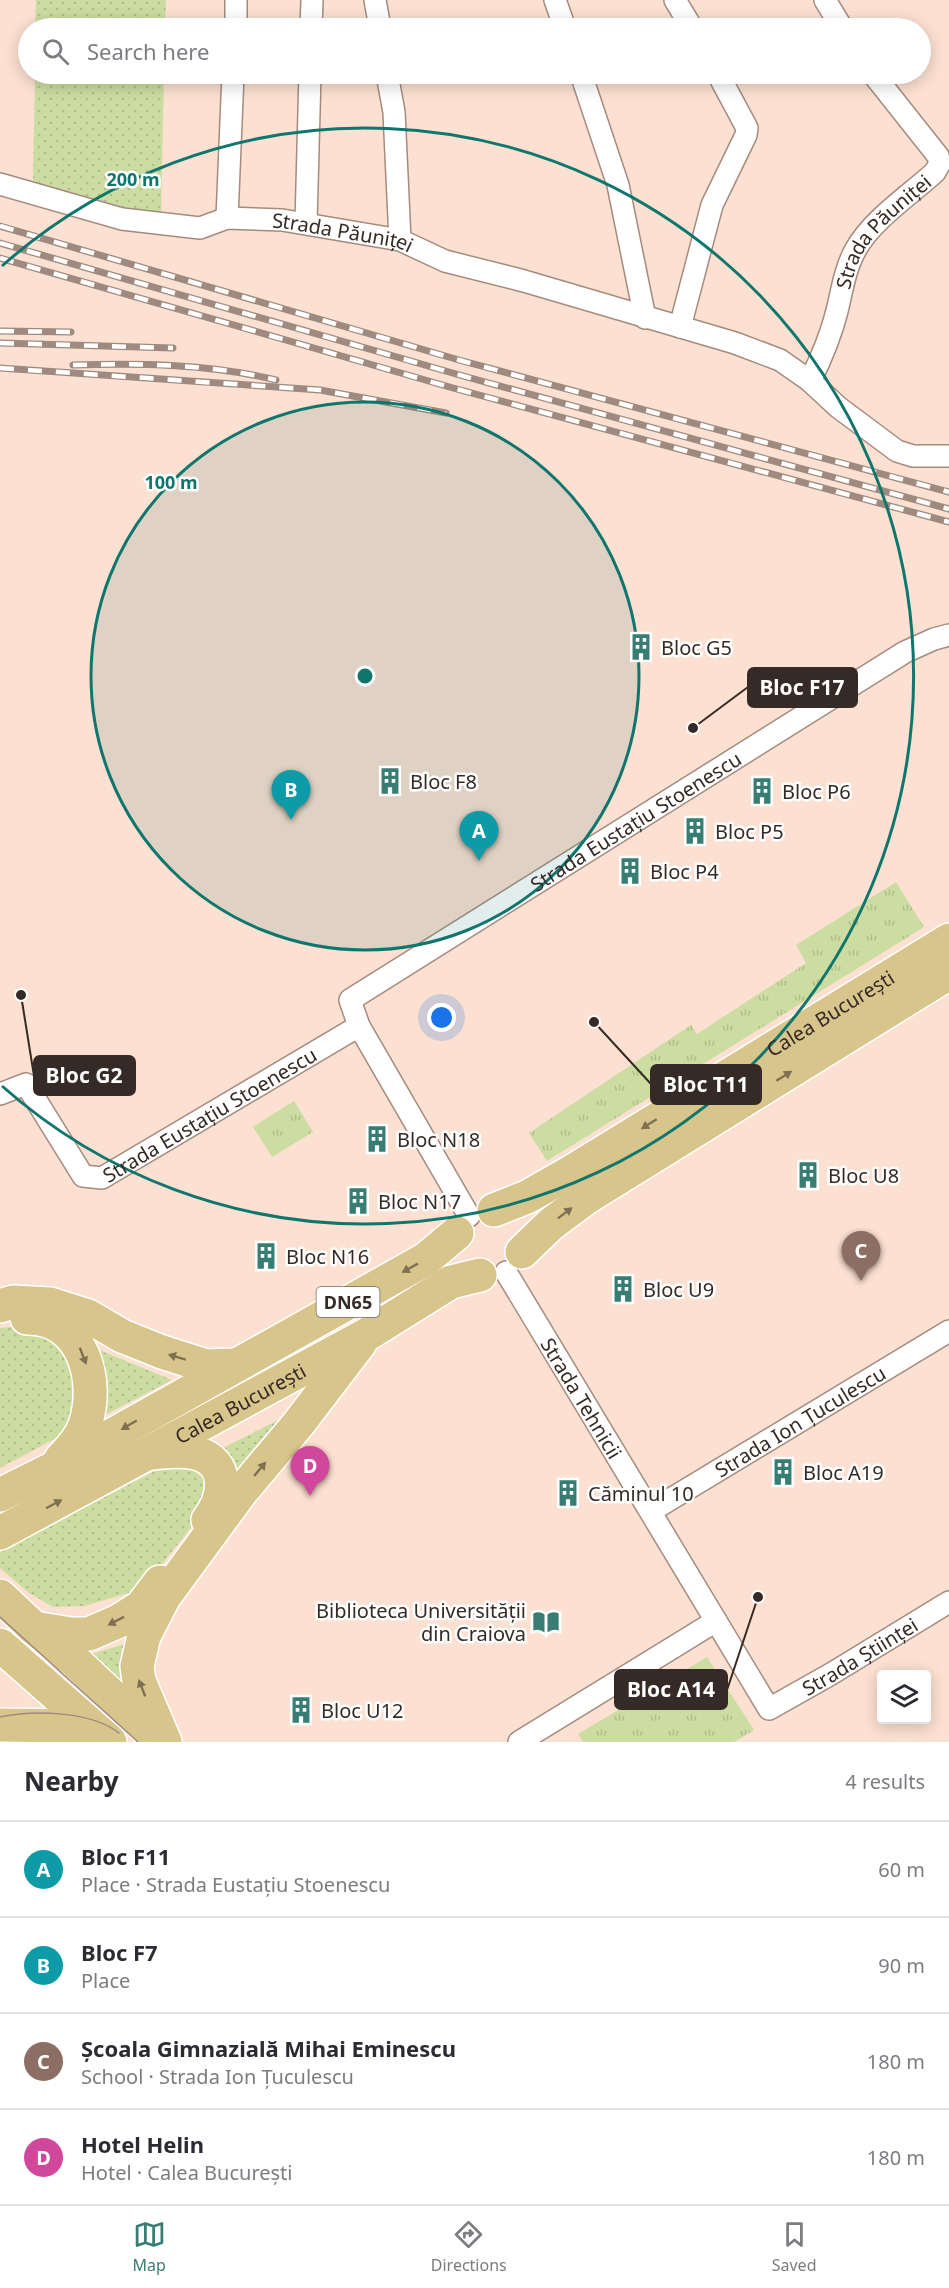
<!DOCTYPE html>
<meta charset="utf-8">
<style>
body{margin:0;font-family:"Noto Sans",sans-serif;background:#f7f7f7;color:#2b2b33}
.controls{position:absolute;right:18px;bottom:18px;display:grid;overflow:hidden;border-radius:6px;box-shadow:0 3px 15px #0003}
.controls button{width:54px;height:54px;display:grid;place-items:center;padding:0;border:0;border-bottom:2px solid #e1e1e2;background:#fff;color:#2b2b33;font:30px sans-serif}
.you{position:absolute;left:442px;top:1018px;width:21px;height:21px;margin:-15px;border:4px solid #fff;border-radius:50%;background:#1a73e8;box-shadow:0 0 0 9px #1a73e833}
.badge{display:grid;place-items:center;width:39px;height:39px;border-radius:50%;background:#377d74;color:#fff;font-size:20px;font-weight:700}
.pin{position:absolute;translate:-50% -50px;filter:drop-shadow(0 2px 3px #0008)}
.pin::after{content:'';position:absolute;top:32px;width:21px;height:18px;background:inherit;clip-path:polygon(0 0,100% 0,50% 100%)}
.list{margin:0;padding:0;list-style:none}
h2{display:flex;justify-content:space-between;align-items:center;height:78px;margin:0;padding:0 24px;font-size:26px}
h2 small{font-size:20px;font-weight:400;color:#7c7c81}
.list li{display:grid;grid-template-columns:39px 1fr auto;gap:18px;align-items:center;box-sizing:border-box;height:96px;padding:0 24px;border-top:2px solid #e1e1e2}
.list b{display:block;font-size:22px;white-space:nowrap}
.list p{margin:0;font-size:20px;white-space:nowrap;color:#7c7c81}
.list em{font-size:20px;font-style:normal;color:#7c7c81}
.icon{flex:none;width:33px;height:33px;fill:none;stroke:currentColor;stroke-width:2;stroke-linecap:round;stroke-linejoin:round}
.map{position:relative;flex:none;width:949px;height:1742px;overflow:hidden}
.search{position:absolute;background:#fff;box-shadow:0 3px 15px #0003;left:18px;right:18px;top:18px;height:66px;display:flex;align-items:center;gap:15px;box-sizing:border-box;padding:0 21px;border-radius:33px;color:#7c7c81;font-size:22px}
.sheet{height:462px;background:#fff}
nav{display:flex;justify-content:space-around;align-items:center;box-sizing:border-box;height:84px;border-top:2px solid #e1e1e2;background:#fff;font-size:16px;color:#7c7c81}
nav a{display:grid;justify-items:center;gap:3px}
nav .on{color:#377d74}
.map>svg:first-child{display:block}
</style>
<div class="map">
<svg width="949" height="1742" viewBox="0 0 949 1742">
<defs>
<pattern id="grass-dots" width="8" height="8" patternUnits="userSpaceOnUse" patternTransform="scale(1.5)"><rect width="8" height="8" fill="#ccdda2"/><path d="M2 2h.1M6 6h.1" fill="none" stroke="#b0be8b" stroke-width="1.8" stroke-linecap="round"/></pattern>
<pattern id="park-tufts" width="24" height="20" patternUnits="userSpaceOnUse" patternTransform="scale(1.5)"><rect width="24" height="20" fill="#ccdda2"/><path d="M3 7l-1-3M5 7V3M7 7l1-3M15 17l-1-3M17 17v-4M19 17l1-3" fill="none" stroke="#b0be8b"/></pattern>
</defs>
<rect width="100%" height="100%" fill="#fce0d1"/>
<g fill="url(#grass-dots)">
<path d="M36 0H166L165 28H35Z"/>
<path d="M35 74H164L161 216H142L33 181Z"/>
<path d="M13 1327 34 1329 62 1346 77 1381 74 1412 64 1434 0 1468V1328Z"/>
<path d="M92 1347 172 1380 101 1417Z"/>
<path d="M302 1408 238 1478 221 1449Z"/>
<path d="M178 1467 194 1470 209 1484 204 1511 151 1578 132 1592 84 1606 53 1607 29 1593 0 1568V1553L10 1546 157 1470Z"/>
<path d="M128 1643 123 1667 122 1686 89 1655Z"/>
</g>
<g fill="url(#park-tufts)">
<path d="M896 882 924 927 547 1161 529 1133 691 1025 697 1034 806 963 796 945Z"/>
<path d="M294 1101 313 1132 272 1157 253 1127Z"/>
<path d="M707 1657 754 1730 734 1742H583L578 1734Z"/>
</g>
<g fill="none" stroke-linecap="round" stroke-linejoin="round">
<defs>
<g id="minor">
<path d="M375 0 380 28"/>
<path d="M555 0 565 28"/>
<path d="M675 0 692 28"/>
<path d="M825 0 842 28"/>
<path d="M236 28V0"/>
<path d="M311 28 312 0"/>
<path d="M387 74 394 112 400 240"/>
<path d="M581 74 618 185 645 318"/>
<path id="s1" d="M0 184 122 219 200 228 227 218 282 220 400 240 445 261 524 281 735 343 780 360 810 381 838 407 897 451 913 456H949"/>
<path d="M227 218 233 74"/>
<path d="M306 223 310 74"/>
<path d="M680 327 712 205 746 135 747 128 718 74"/>
<path id="s2" d="M810 381C821 359 831 335 837 311 842 291 845 268 856 249 872 220 911 194 935 172L940 163 938 156 873 74"/>
<path id="s3" d="M0 1094 26 1084 83 1176 102 1178 359 1026"/>
<path id="s4" d="M469 1216 359 1026 350 1000 905 652 934 639 949 635"/>
<path id="s5" d="M506 1272 769 1709 831 1674 949 1602"/>
<path id="s6" d="M651 1511 949 1331"/>
<path d="M519 1742 716 1621"/>
</g>
<g id="primary">
<path id="s7" d="M494 1210 527 1197 571 1172 949 940"/>
<path d="M522 1252 551 1224 586 1198 949 973"/>
<path d="M0 1306 13 1302 50 1304 88 1316 122 1336 162 1352 206 1366 234 1365"/>
<path d="M27 1318C83 1317 100 1381 85 1425 80 1439 71 1448 61 1459"/>
<path d="M153 1453C168 1451 182 1450 196 1453 231 1462 225 1498 208 1520"/>
<path d="M0 1495 52 1469 426 1259 457 1233"/>
<path id="s8" d="M0 1533 366 1335 451 1282 480 1275"/>
<path d="M0 1596 34 1628 76 1662 158 1739"/>
<path d="M34 1628 71 1634H89L119 1621 141 1607 160 1582"/>
<path d="M0 1645 110 1742"/>
<path d="M0 1725 66 1726 102 1735"/>
<path d="M165 1742 139 1681 137 1666 144 1636 164 1597 241 1492 299 1423 360 1343"/>
</g>
</defs>
<use href="#minor" stroke="#a58b7e" stroke-width="24"/>
<use href="#primary" stroke="#fff" stroke-width="36"/>
<use href="#minor" stroke="#fff" stroke-width="21"/>
<use href="#primary" stroke="#d8c58b" stroke-width="33"/>
<g stroke="#9e8a7f" stroke-width="1.5">
<path d="M0 1617 138 1742"/>
<path d="M0 1717C34 1710 91 1711 119 1733"/>
</g>
<defs>
<g id="rail">
<path d="M0 226 459 360 949 492"/>
<path d="M0 243 456 374 949 509"/>
<path d="M0 258 453 388 949 522"/>
<path d="M0 331 71 332"/>
<path d="M0 343 173 348"/>
<path d="M73 365C141 363 210 364 276 380"/>
<path d="M0 368 320 390 446 413"/>
</g>
</defs>
<use href="#rail" stroke="#9e8a7f" stroke-width="7"/>
<use href="#rail" stroke="#fff" stroke-width="4.5" stroke-dasharray="14" stroke-linecap="butt"/>
</g>
<defs><path id="oneway-solid" d="M-6-.8H1V-3.2L6.5 0L1 3.2V.8H-6Z" transform="scale(1.5)"/></defs>
<g fill="#7e7053">
<use href="#oneway-solid" transform="translate(784 1076) rotate(-32)"/>
<use href="#oneway-solid" transform="translate(649 1124) rotate(148)"/>
<use href="#oneway-solid" transform="translate(565 1213) rotate(-37)"/>
<use href="#oneway-solid" transform="translate(410 1268) rotate(151)"/>
<use href="#oneway-solid" transform="translate(83 1356) rotate(69)"/>
<use href="#oneway-solid" transform="translate(177 1357) rotate(-163)"/>
<use href="#oneway-solid" transform="translate(129 1425) rotate(150)"/>
<use href="#oneway-solid" transform="translate(260 1469) rotate(-50)"/>
<use href="#oneway-solid" transform="translate(54 1504) rotate(-28)"/>
<use href="#oneway-solid" transform="translate(116 1621) rotate(153)"/>
<use href="#oneway-solid" transform="translate(142 1688) rotate(-111)"/>
</g>
<circle cx="365" cy="676" r="274" fill="#0f766e" fill-opacity=".12"/>
<g fill="none" stroke="#0f766e" stroke-width="3">
<circle cx="365" cy="676" r="274"/>
<path d="M2 266A548 548 0 1 1 2 1086"/>
</g>
<defs>
<symbol id="building-bare" viewBox="-9 -9 18 18"><path d="M-4-6H4V6H1V3H-1V6H-4ZM-2.5-4.3h1.7v1.8h-1.7ZM.8-4.3h1.7v1.8H.8ZM-2.5-1h1.7V.8h-1.7ZM.8-1h1.7V.8H.8Z" fill="#377d74" stroke="#fff" stroke-width="2.5" paint-order="stroke"/></symbol>
<symbol id="library-bare" viewBox="-9 -9 18 18"><path d="M-6-4Q-3-5.5-.7-3.5V5Q-3 3-6 4ZM6-4Q3-5.5 .7-3.5V5Q3 3 6 4Z" fill="#377d74" stroke="#fff" stroke-width="2.5" paint-order="stroke"/></symbol>
</defs>
<g fill-rule="evenodd">
<use href="#building-bare" x="622" y="628" width="38" height="38"/>
<use href="#building-bare" x="371" y="762" width="38" height="38"/>
<use href="#building-bare" x="743" y="772" width="38" height="38"/>
<use href="#building-bare" x="676" y="812" width="38" height="38"/>
<use href="#building-bare" x="611" y="852" width="38" height="38"/>
<use href="#building-bare" x="358" y="1120" width="38" height="38"/>
<use href="#building-bare" x="789" y="1156" width="38" height="38"/>
<use href="#building-bare" x="339" y="1182" width="38" height="38"/>
<use href="#building-bare" x="247" y="1237" width="38" height="38"/>
<use href="#building-bare" x="604" y="1270" width="38" height="38"/>
<use href="#building-bare" x="764" y="1453" width="38" height="38"/>
<use href="#building-bare" x="549" y="1474" width="38" height="38"/>
<use href="#library-bare" x="527" y="1603" width="38" height="38"/>
<use href="#building-bare" x="282" y="1691" width="38" height="38"/>
</g>
<g text-anchor="middle" dominant-baseline="central" stroke-width="5" stroke-linejoin="round" paint-order="stroke">
<rect fill="#fff" stroke="#726a66" stroke-width="1.5" x="316.5" y="1287" width="63" height="30" rx="4.5"/>
<g font-size="18" font-weight="bold" fill="#352a25">
<text x="348" y="1302">DN65</text>
</g>
<g font-size="20" fill="#352a25" stroke="#fff">
<text stroke="none"><textPath href="#s1" startOffset="351">Strada Păuniței</textPath></text>
<text stroke="none"><textPath href="#s2" startOffset="170">Strada Păuniței</textPath></text>
<text stroke="none"><textPath href="#s4" startOffset="584">Strada Eustațiu Stoenescu</textPath></text>
<text stroke="none"><textPath href="#s7" startOffset="390">Calea București</textPath></text>
<text stroke="none"><textPath href="#s3" startOffset="280">Strada Eustațiu Stoenescu</textPath></text>
<text stroke="none"><textPath href="#s5" startOffset="147">Strada Tehnicii</textPath></text>
<text stroke="none"><textPath href="#s8" startOffset="273">Calea București</textPath></text>
<text stroke="none"><textPath href="#s6" startOffset="174">Strada Ion Țuculescu</textPath></text>
<text stroke="none"><textPath href="#s5" startOffset="615">Strada Științei</textPath></text>
</g>
<g font-size="20" fill="#352a25" stroke="#fff" text-anchor="start">
<text x="661" y="647">Bloc G5</text>
<text x="410" y="781">Bloc F8</text>
<text x="782" y="791">Bloc P6</text>
<text x="715" y="831">Bloc P5</text>
<text x="650" y="871">Bloc P4</text>
<text x="397" y="1139">Bloc N18</text>
<text x="828" y="1175">Bloc U8</text>
<text x="378" y="1201">Bloc N17</text>
<text x="286" y="1256">Bloc N16</text>
<text x="643" y="1289">Bloc U9</text>
<text x="803" y="1472">Bloc A19</text>
<text x="588" y="1493">Căminul 10</text>
<text x="526" y="1610" text-anchor="end">Biblioteca Universității<tspan x="526" dy="23">din Craiova</tspan></text>
<text x="321" y="1710">Bloc U12</text>
</g>
</g>
<circle cx="365" cy="676" r="9" fill="#0f766e" stroke="#fff" stroke-width="3"/>
<g font-size="18" text-anchor="middle" font-weight="bold" fill="#0f766e" stroke="#fff" stroke-width="5" stroke-linejoin="round" paint-order="stroke">
<text x="133" y="186">200 m</text>
<text x="171" y="489">100 m</text>
</g>
<path fill="none" stroke="#352a25" stroke-width="2" d="M693 728L748 687M21 995L34 1076M594 1022L651 1084M758 1597L727 1690"/>
<g fill="#352a25" stroke="#fff" stroke-width="2">
<circle cx="693" cy="728" r="6"/>
<circle cx="21" cy="995" r="6"/>
<circle cx="594" cy="1022" r="6"/>
<circle cx="758" cy="1597" r="6"/>
</g>
<g fill="#352a25" stroke="#352a25" stroke-width="2">
<rect x="748" y="668" width="109" height="39" rx="6"/>
<rect x="34" y="1056" width="101" height="39" rx="6"/>
<rect x="651" y="1065" width="110" height="39" rx="6"/>
<rect x="615" y="1670" width="112" height="39" rx="6"/>
</g>
<g font-size="21" text-anchor="middle" font-weight="bold" fill="#fff">
<text x="802" y="695">Bloc F17</text>
<text x="84" y="1083">Bloc G2</text>
<text x="706" y="1092">Bloc T11</text>
<text x="671" y="1697">Bloc A14</text>
</g>
</svg>
<div class="controls">
<button><svg class="icon" aria-label="layers" viewBox="0 0 24 24"><path d="M12 4l9 5-9 5-9-5zM3 14l9 5 9-5"/></svg></button>
</div>
<div class="you"></div>
<div class="pin badge" style="left:479px;top:861px;background:#0f9aa8">A</div>
<div class="pin badge" style="left:291px;top:820px;background:#0f9aa8">B</div>
<div class="pin badge" style="left:861px;top:1281px;background:#8d6e63">C</div>
<div class="pin badge" style="left:310px;top:1496px;background:#d1479c">D</div>
<div class="search"><svg class="icon" aria-label="search" viewBox="0 0 24 24"><circle cx="10" cy="10" r="6"/><path d="M15 15l6 6"/></svg>Search here</div>
</div>
<section class="sheet">
<h2>Nearby<small>4 results</small></h2>
<ul class="list">
<li><span class="badge" style="background:#0f9aa8">A</span><div><b>Bloc F11</b><p>Place · Strada Eustațiu Stoenescu</p></div><em>60 m</em></li>
<li><span class="badge" style="background:#0f9aa8">B</span><div><b>Bloc F7</b><p>Place</p></div><em>90 m</em></li>
<li><span class="badge" style="background:#8d6e63">C</span><div><b>Școala Gimnazială Mihai Eminescu</b><p>School · Strada Ion Țuculescu</p></div><em>180 m</em></li>
<li><span class="badge" style="background:#d1479c">D</span><div><b>Hotel Helin</b><p>Hotel · Calea București</p></div><em>180 m</em></li>
</ul>
</section>
<nav>
<a class="on"><svg class="icon" aria-label="map" viewBox="0 0 24 24"><path d="M3 6l6-2 6 2 6-2v14l-6 2-6-2-6 2zM9 4v14M15 6v14"/></svg>Map</a>
<a><svg class="icon" aria-label="directions" viewBox="0 0 24 24"><path d="M12 3l9 9-9 9-9-9zM9 14v-3h6M13 9l2 2-2 2"/></svg>Directions</a>
<a><svg class="icon" aria-label="saved" viewBox="0 0 24 24"><path d="M7 4h10v16l-5-4-5 4z"/></svg>Saved</a>
</nav>
